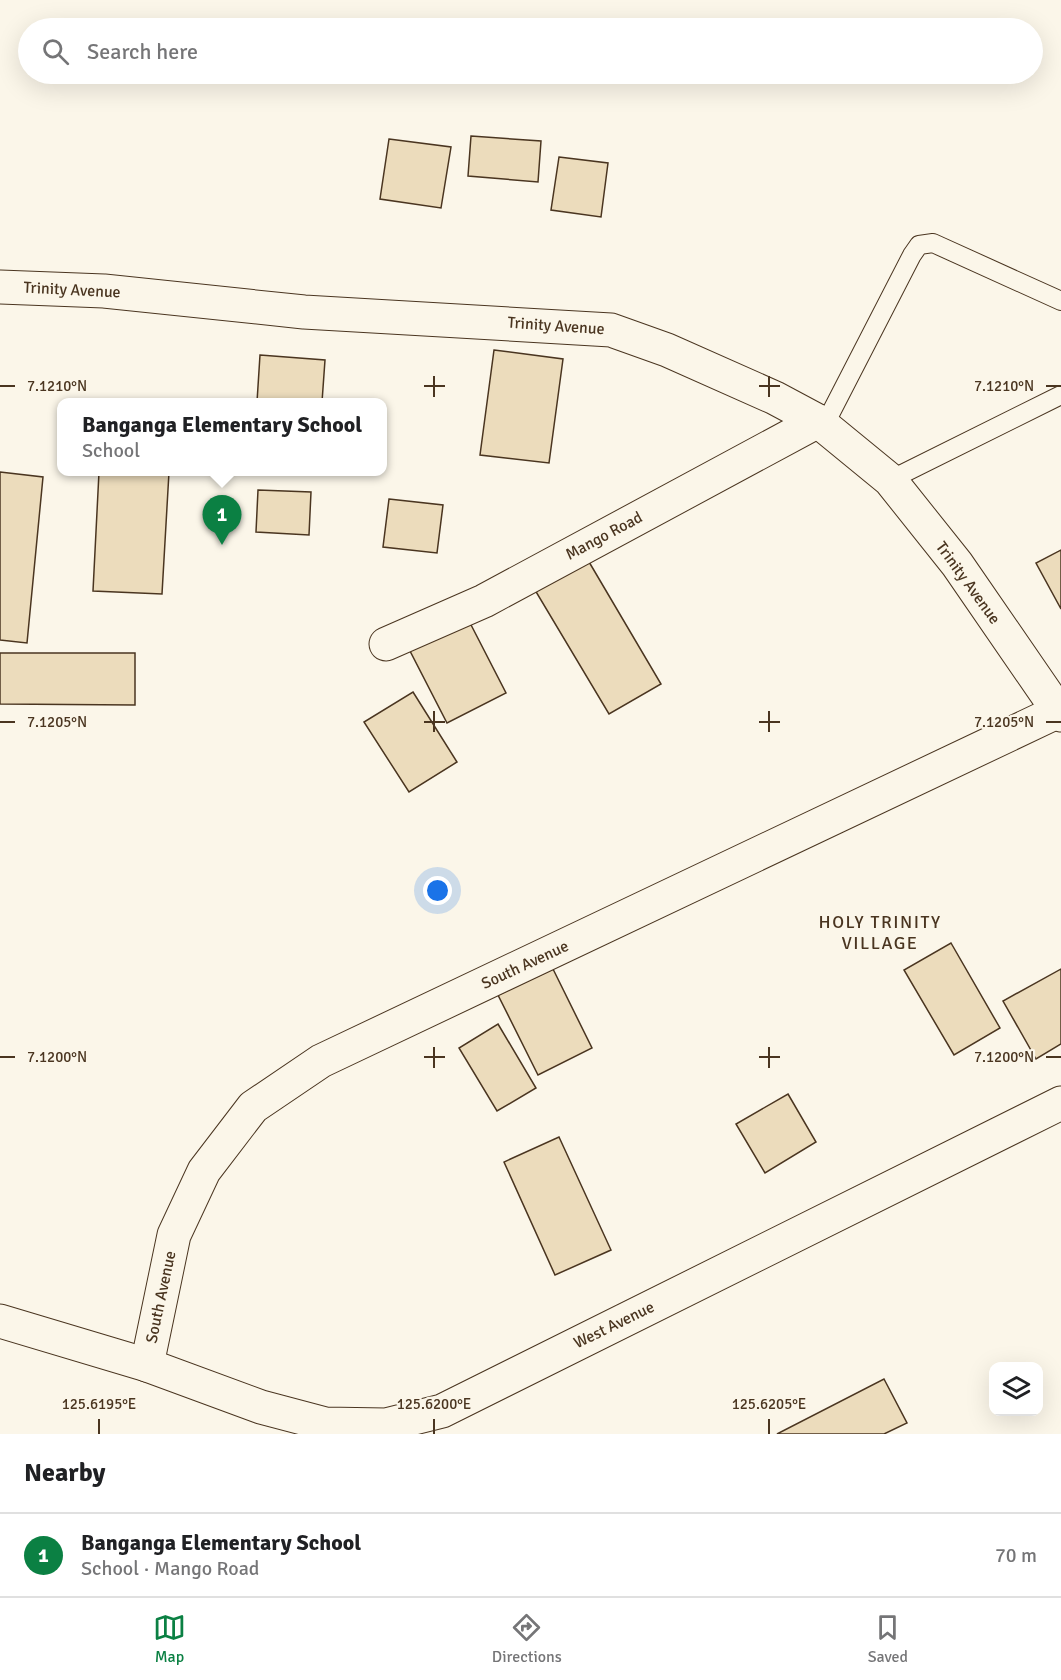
<!DOCTYPE html>
<meta charset="utf-8">
<style>
body{margin:0;font-family:Signika,sans-serif;background:#f2f2f2;color:#202124}
.controls{position:absolute;right:18px;bottom:18px;display:grid;overflow:hidden;border-radius:12px;box-shadow:0 6px 24px #0002}
.controls button{width:54px;height:54px;display:grid;place-items:center;padding:0;border:0;border-bottom:2px solid #e0e0e0;background:#fff;color:#202124;font:30px sans-serif}
.you{position:absolute;left:438px;top:891px;width:21px;height:21px;margin:-15px;border:4px solid #fff;border-radius:50%;background:#1a73e8;box-shadow:0 0 0 9px #1a73e833}
.badge{display:grid;place-items:center;width:39px;height:39px;border-radius:50%;background:#0b8043;color:#fff;font-size:20px;font-weight:700}
.pin{position:absolute;translate:-50% -50px;filter:drop-shadow(0 2px 3px #0008)}
.pin::after{content:'';position:absolute;top:32px;width:21px;height:18px;background:inherit;clip-path:polygon(0 0,100% 0,50% 100%)}
.popup{position:absolute;left:57px;top:398px;width:330px;height:78px;box-sizing:border-box;display:grid;place-content:center;border-radius:12px;background:#fff;filter:drop-shadow(0 2px 4px #0005);font-size:20px;white-space:nowrap;color:#757577}
.popup b{font-size:22px;color:#202124}
.popup::after{content:'';position:absolute;left:50%;top:100%;margin-left:-12px;border:12px solid transparent;border-top-color:#fff}
.list{margin:0;padding:0;list-style:none}
h2{display:flex;justify-content:space-between;align-items:center;height:78px;margin:0;padding:0 24px;font-size:26px}
h2 small{font-size:20px;font-weight:400;color:#757577}
.list li{display:grid;grid-template-columns:39px 1fr auto;gap:18px;align-items:center;box-sizing:border-box;height:84px;padding:0 24px;border-top:2px solid #e0e0e0}
.list b{display:block;font-size:22px;white-space:nowrap}
.list p{margin:0;font-size:20px;white-space:nowrap;color:#757577}
.list em{font-size:20px;font-style:normal;color:#757577}
.icon{flex:none;width:33px;height:33px;fill:none;stroke:currentColor;stroke-width:2;stroke-linecap:round;stroke-linejoin:round}
.map{position:relative;flex:none;width:1061px;height:1434px;overflow:hidden}
.search{position:absolute;background:#fff;box-shadow:0 6px 24px #0002;left:18px;right:18px;top:18px;height:66px;display:flex;align-items:center;gap:15px;box-sizing:border-box;padding:0 21px;border-radius:33px;color:#757577;font-size:22px}
.sheet{height:162px;background:#fff}
nav{display:flex;justify-content:space-around;align-items:center;box-sizing:border-box;height:84px;border-top:2px solid #e0e0e0;background:#fff;font-size:16px;color:#757577}
nav a{display:grid;justify-items:center;gap:3px}
nav .on{color:#0b8043}
.map>svg:first-child{display:block}
</style>
<div class="map">
<svg width="1061" height="1434" viewBox="0 0 1061 1434">
<rect width="100%" height="100%" fill="#fbf6e9"/>
<g fill="#ecdcbc" stroke="#4a3520" stroke-width="1.5">
<path d="M471 136 541 141 538 182 468 176Z"/>
<path d="M389 139 451 147 441 208 380 199Z"/>
<path d="M559 157 608 163 601 217 551 210Z"/>
<path d="M494 350 563 359 549 463 480 455Z"/>
<path d="M260 355 325 360 322 402H257Z"/>
<path d="M0 472 43 477 27 643 0 640Z"/>
<path d="M99 472H169L162 594 93 591Z"/>
<path d="M258 490 311 492 309 535 256 532Z"/>
<path d="M389 499 443 505 437 553 383 547Z"/>
<path d="M582 550 661 684 609 714 529 580Z"/>
<path d="M1061 550V609L1036 563Z"/>
<path d="M468 619 506 693 447 723 409 649Z"/>
<path d="M0 653H135V705L0 704Z"/>
<path d="M413 692 457 762 409 792 364 722Z"/>
<path d="M951 943 1000 1028 954 1055 904 970Z"/>
<path d="M553 969 592 1048 538 1075 498 995Z"/>
<path d="M1061 969V1044L1036 1059 1003 1001Z"/>
<path d="M498 1024 536 1088 497 1111 459 1048Z"/>
<path d="M788 1094 816 1142 765 1173 736 1124Z"/>
<path d="M559 1137 611 1250 555 1275 504 1162Z"/>
<path d="M884 1379 907 1423 884 1434H777Z"/>
</g>
<g fill="none" stroke-linecap="round" stroke-linejoin="round">
<defs>
<g id="service">
<path d="M824 426 912 255 919 245 933 243 1061 301"/>
<path d="M890 480 1061 395"/>
</g>
<g id="minor">
<path d="M0 287 104 291 304 312 611 330 667 350 775 398 818 421 890 480 957 564 1061 715"/>
<path d="M386 644 484 601 818 421"/>
<path d="M0 1321 147 1365 261 1407 325 1424 386 1425 442 1411 1061 1103"/>
<path d="M147 1365 174 1235 204 1171 253 1107 321 1061 1061 710"/>
</g>
</defs>
<use href="#service" stroke="#4a3520" stroke-width="20"/>
<use href="#minor" stroke="#4a3520" stroke-width="35"/>
<use href="#service" stroke="#fbf6e9" stroke-width="18"/>
<use href="#minor" stroke="#fbf6e9" stroke-width="33"/>
</g>
<path fill="none" stroke="#4a3520" stroke-width="2" d="M434 376V397M769 376V397M0 386H15M424 386H445M759 386H780M1046 386H1061M434 711V732M769 711V732M0 722H15M424 722H445M759 722H780M1046 722H1061M434 1047V1068M769 1047V1068M0 1057H15M424 1057H445M759 1057H780M1046 1057H1061M99 1419V1434M434 1419V1434M769 1419V1434"/>
<g text-anchor="middle" dominant-baseline="central" stroke-width="4.5" stroke-linejoin="round" paint-order="stroke">
<g font-size="16" fill="#4a3520" stroke="#fbf6e9">
<text transform="translate(72 290) rotate(3)">Trinity Avenue</text>
<text transform="translate(556 326) rotate(4)">Trinity Avenue</text>
<text transform="translate(604 536) rotate(-28)">Mango Road</text>
<text transform="translate(968 583) rotate(54)">Trinity Avenue</text>
<text transform="translate(525 965) rotate(-25)">South Avenue</text>
<text transform="translate(161 1297) rotate(-78)">South Avenue</text>
<text transform="translate(614 1325) rotate(-26)">West Avenue</text>
</g>
<g font-size="18" letter-spacing="1.5" fill="#4a3520" stroke="#fbf6e9">
<text x="880" y="922">HOLY TRINITY<tspan x="880" dy="21">VILLAGE</tspan></text>
</g>
</g>
<g font-size="15" text-anchor="middle" fill="#4a3520" stroke="#fbf6e9" stroke-width="4.5" stroke-linejoin="round" paint-order="stroke">
<text x="57" y="391">7.1210°N</text>
<text x="1004" y="391">7.1210°N</text>
<text x="57" y="727">7.1205°N</text>
<text x="1004" y="727">7.1205°N</text>
<text x="57" y="1062">7.1200°N</text>
<text x="1004" y="1062">7.1200°N</text>
<text x="99" y="1409">125.6195°E</text>
<text x="434" y="1409">125.6200°E</text>
<text x="769" y="1409">125.6205°E</text>
</g>
</svg>
<div class="controls">
<button><svg class="icon" aria-label="layers" viewBox="0 0 24 24"><path d="M12 4l9 5-9 5-9-5zM3 14l9 5 9-5"/></svg></button>
</div>
<div class="you"></div>
<div class="pin badge" style="left:222px;top:545px">1</div>
<div class="popup"><b>Banganga Elementary School</b>School</div>
<div class="search"><svg class="icon" aria-label="search" viewBox="0 0 24 24"><circle cx="10" cy="10" r="6"/><path d="M15 15l6 6"/></svg>Search here</div>
</div>
<section class="sheet">
<h2>Nearby<small></small></h2>
<ul class="list">
<li><span class="badge">1</span><div><b>Banganga Elementary School</b><p>School · Mango Road</p></div><em>70 m</em></li>
</ul>
</section>
<nav>
<a class="on"><svg class="icon" aria-label="map" viewBox="0 0 24 24"><path d="M3 6l6-2 6 2 6-2v14l-6 2-6-2-6 2zM9 4v14M15 6v14"/></svg>Map</a>
<a><svg class="icon" aria-label="directions" viewBox="0 0 24 24"><path d="M12 3l9 9-9 9-9-9zM9 14v-3h6M13 9l2 2-2 2"/></svg>Directions</a>
<a><svg class="icon" aria-label="saved" viewBox="0 0 24 24"><path d="M7 4h10v16l-5-4-5 4z"/></svg>Saved</a>
</nav>
